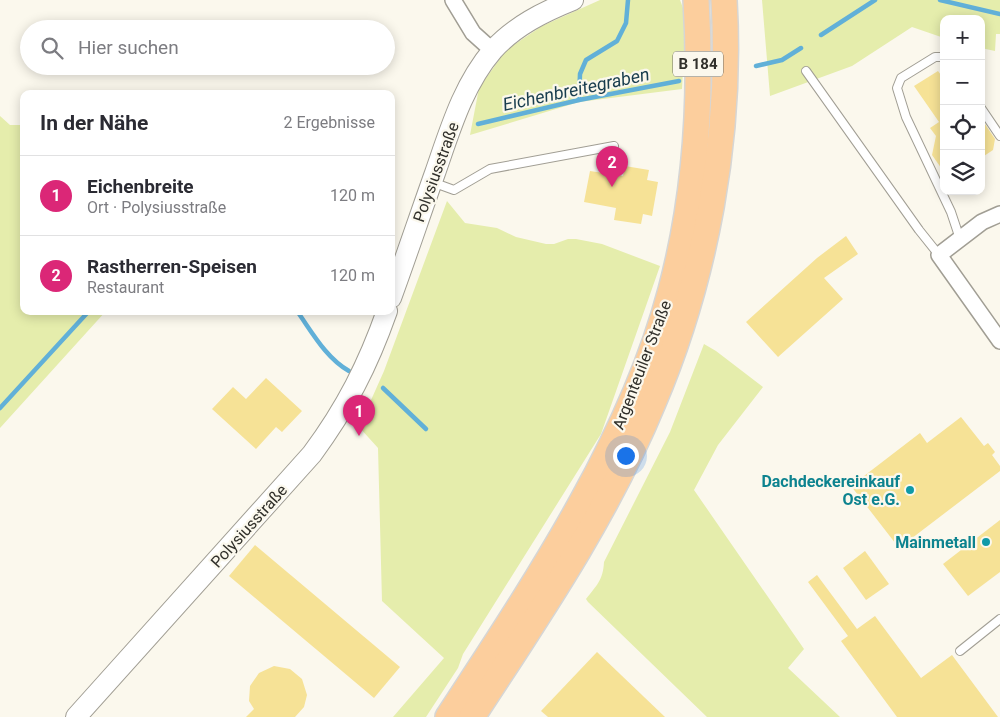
<!DOCTYPE html>
<html lang="de">
<meta charset="utf-8">
<style>
body{margin:0;font-family:Roboto,sans-serif;background:#f2f2f3;color:#2b2b33}
.controls{position:absolute;right:15px;top:15px;display:grid;overflow:hidden;border-radius:10px;box-shadow:0 2px 12px #0003}
.controls button{width:45px;height:45px;display:grid;place-items:center;padding:0;border:0;border-bottom:1px solid #e1e1e2;background:#fff;color:#2b2b33;font:25px sans-serif}
.you{position:absolute;left:625px;top:455px;width:18px;height:18px;margin:-12px;border:4px solid #fff;border-radius:50%;background:#1a73e8;box-shadow:0 0 0 8px #1a73e833}
.badge{display:grid;place-items:center;width:32px;height:32px;border-radius:50%;background:#db2777;color:#fff;font-size:16px;font-weight:700}
.pin{position:absolute;translate:-50% -41px;filter:drop-shadow(0 1px 2px #0008)}
.pin::after{content:'';position:absolute;top:26px;width:18px;height:15px;background:inherit;clip-path:polygon(0 0,100% 0,50% 100%)}
.list{margin:0;padding:0;list-style:none}
h2{display:flex;justify-content:space-between;align-items:center;height:65px;margin:0;padding:0 20px;font-size:21px}
h2 small{font-size:16px;font-weight:400;color:#7c7c81}
.list li{display:grid;grid-template-columns:32px 1fr auto;gap:15px;align-items:center;box-sizing:border-box;height:80px;padding:0 20px;border-top:1px solid #e1e1e2}
.list b{display:block;font-size:19px;white-space:nowrap}
.list p{margin:0;font-size:16px;white-space:nowrap;color:#7c7c81}
.list em{font-size:16px;font-style:normal;color:#7c7c81}
.icon{flex:none;width:28px;height:28px;fill:none;stroke:currentColor;stroke-width:2;stroke-linecap:round;stroke-linejoin:round}
.map{position:relative;flex:none;width:1000px;height:717px;overflow:hidden}
.search{position:absolute;background:#fff;box-shadow:0 2px 12px #0003;left:20px;top:20px;width:375px;height:55px;display:flex;align-items:center;gap:12px;box-sizing:border-box;padding:0 18px;border-radius:28px;color:#7c7c81;font-size:19px}
.panel{position:absolute;background:#fff;box-shadow:0 2px 12px #0003;left:20px;top:90px;width:375px;height:225px;border-radius:10px}
.map>svg:first-child{display:block}
</style>
<div class="map">
<svg width="1000" height="717" viewBox="0 0 1000 717">
<rect width="100%" height="100%" fill="#fbf8ed"/>
<g fill="#e5edac">
<path d="M600 0H680L686 16 682 89 579 102 470 135 479 88 506 50 542 26Z"/>
<path d="M762 0H1000V34H996L995 51 981 48V19H944V38L912 27 852 66 770 96Z"/>
<path d="M0 116 10 125H24V311H106L0 428Z"/>
<path d="M447 201 465 223 497 228 516 237 546 244H554L568 239H576L602 244 660 266 601 434 463 654 458 668 426 717H393L444 658 382 601 378 448 359 427 384 371Z"/>
<path d="M704 344 716 351 763 387 718 445 694 490 804 649 788 668 840 717H707L588 602 586 599C597 585 603 580 604 562L670 432Z"/>
</g>
<g fill="none" stroke-linecap="round" stroke-linejoin="round">
<g stroke="#61b0d8" stroke-width="4.5">
<path d="M940 0 1000 14"/>
<path d="M821 35 875 0"/>
<path d="M756 66 782 60 801 48"/>
<path d="M579 100 580 74 586 60 617 41 626 23 628 0"/>
<path d="M478 124 579 100 679 81"/>
<path d="M297 311C312 332 326 358 349 371"/>
<path d="M383 388 426 429"/>
<path d="M0 408 89 311"/>
</g>
</g>
<g fill="#f6e296">
<path d="M938 71 944 79V172L932 155 936 136 930 128 939 122 914 86Z"/>
<path d="M981 118 995 139 993 150 981 158Z"/>
<path d="M625 166 649 170 647 180 658 182 652 216 643 214 641 224 614 220 616 208 584 202 590 171 623 176Z"/>
<path d="M846 236 858 254 824 278 843 299 778 357 746 322 817 258Z"/>
<path d="M266 378 302 411 282 432 276 427 256 449 212 409 233 387 246 399Z"/>
<path d="M961 417 984 446 988 443 995 452 992 455 1000 466V471L899 548 851 486 920 433 927 443Z"/>
<path d="M1000 520V572L968 596 943 564Z"/>
<path d="M255 545 400 667 374 698 229 576Z"/>
<path d="M865 551 889 584 866 600 843 568Z"/>
<path d="M817 575 857 629 875 616 921 678 952 655 998 717H897L841 641 848 636 808 582Z"/>
<path d="M597 652 665 717H548L541 711Z"/>
<path d="M274 666 290 669 302 679 307 695 304 707 295 717H246L254 709 249 701 250 686 259 673Z"/>
</g>
<g fill="none" stroke-linecap="round" stroke-linejoin="round">
<defs>
<g id="service">
<path d="M944 57H935L901 78 897 88 906 117 951 212 960 239"/>
<path d="M806 71 919 230 939 255"/>
<path d="M981 108 1000 136"/>
<path d="M432 182 454 190 490 169 614 146"/>
<path d="M960 651 1000 619"/>
</g>
<g id="minor">
<path d="M453 0 473 33 493 51"/>
<path d="M1000 214 982 222 939 255 1000 341"/>
</g>
<g id="tertiary">
<path d="M391 298C406 257 420 215 435 173 450 130 463 85 493 50 515 26 543 12 573 0"/>
<path d="M76 717 312 454C346 408 368 365 387 311"/>
</g>
<g id="primary">
<path d="M448 717C533 587 631 442 671 290 696 196 702 97 696 0"/>
<path d="M472 717C538 616 607 515 653 403 706 278 732 136 724 0"/>
</g>
</defs>
<use href="#service" stroke="#a19e94" stroke-width="10"/>
<use href="#minor" stroke="#a19e94" stroke-width="18"/>
<use href="#tertiary" stroke="#a19e94" stroke-width="22"/>
<use href="#primary" stroke="#d6d6d5" stroke-width="28"/>
<use href="#service" stroke="#fff" stroke-width="8"/>
<use href="#minor" stroke="#fff" stroke-width="15"/>
<use href="#tertiary" stroke="#fff" stroke-width="20"/>
<use href="#primary" stroke="#fcce9d" stroke-width="25"/>
</g>
<g fill="#0f9aa8" stroke="#fbf8ed" stroke-width="2">
<circle cx="910" cy="490" r="5"/>
<circle cx="986" cy="542" r="5"/>
</g>
<g text-anchor="middle" dominant-baseline="central" stroke-width="4.5" stroke-linejoin="round" paint-order="stroke">
<rect fill="#fbf8ed" stroke="#6e6c65" stroke-width="1" x="673" y="51.5" width="50" height="25" rx="4"/>
<g font-size="15" font-weight="bold" fill="#31302b">
<text x="698" y="64">B 184</text>
</g>
<g font-size="16" fill="#31302b" stroke="#fbf8ed">
<text transform="translate(436 172) rotate(-70)">Polysiusstraße</text>
<text transform="translate(642 365) rotate(-69)">Argenteuiler Straße</text>
<text transform="translate(249 526) rotate(-48)">Polysiusstraße</text>
</g>
<g font-size="16" font-weight="bold" fill="#0d838f" stroke="#fbf8ed" text-anchor="end">
<text x="900" y="481">Dachdeckereinkauf<tspan x="900" dy="18">Ost e.G.</tspan></text>
<text x="976" y="542">Mainmetall</text>
</g>
<g font-size="18" font-style="italic" fill="#193d4e" stroke="#fbf8ed">
<text transform="translate(576 89) rotate(-12)">Eichenbreitegraben</text>
</g>
</g>
</svg>
<div class="controls">
<button>+</button>
<button>−</button>
<button><svg class="icon" aria-label="locate" viewBox="0 0 24 24"><circle cx="12" cy="12" r="6"/><path d="M12 2v4M12 18v4M2 12h4M18 12h4"/></svg></button>
<button><svg class="icon" aria-label="layers" viewBox="0 0 24 24"><path d="M12 4l9 5-9 5-9-5zM3 14l9 5 9-5"/></svg></button>
</div>
<div class="you"></div>
<div class="pin badge" style="left:359px;top:436px">1</div>
<div class="pin badge" style="left:612px;top:187px">2</div>
<div class="search"><svg class="icon" aria-label="search" viewBox="0 0 24 24"><circle cx="10" cy="10" r="6"/><path d="M15 15l6 6"/></svg>Hier suchen</div>
<section class="panel">
<h2>In der Nähe<small>2 Ergebnisse</small></h2>
<ul class="list">
<li><span class="badge">1</span><div><b>Eichenbreite</b><p>Ort · Polysiusstraße</p></div><em>120 m</em></li>
<li><span class="badge">2</span><div><b>Rastherren-Speisen</b><p>Restaurant</p></div><em>120 m</em></li>
</ul>
</section>
</div>
